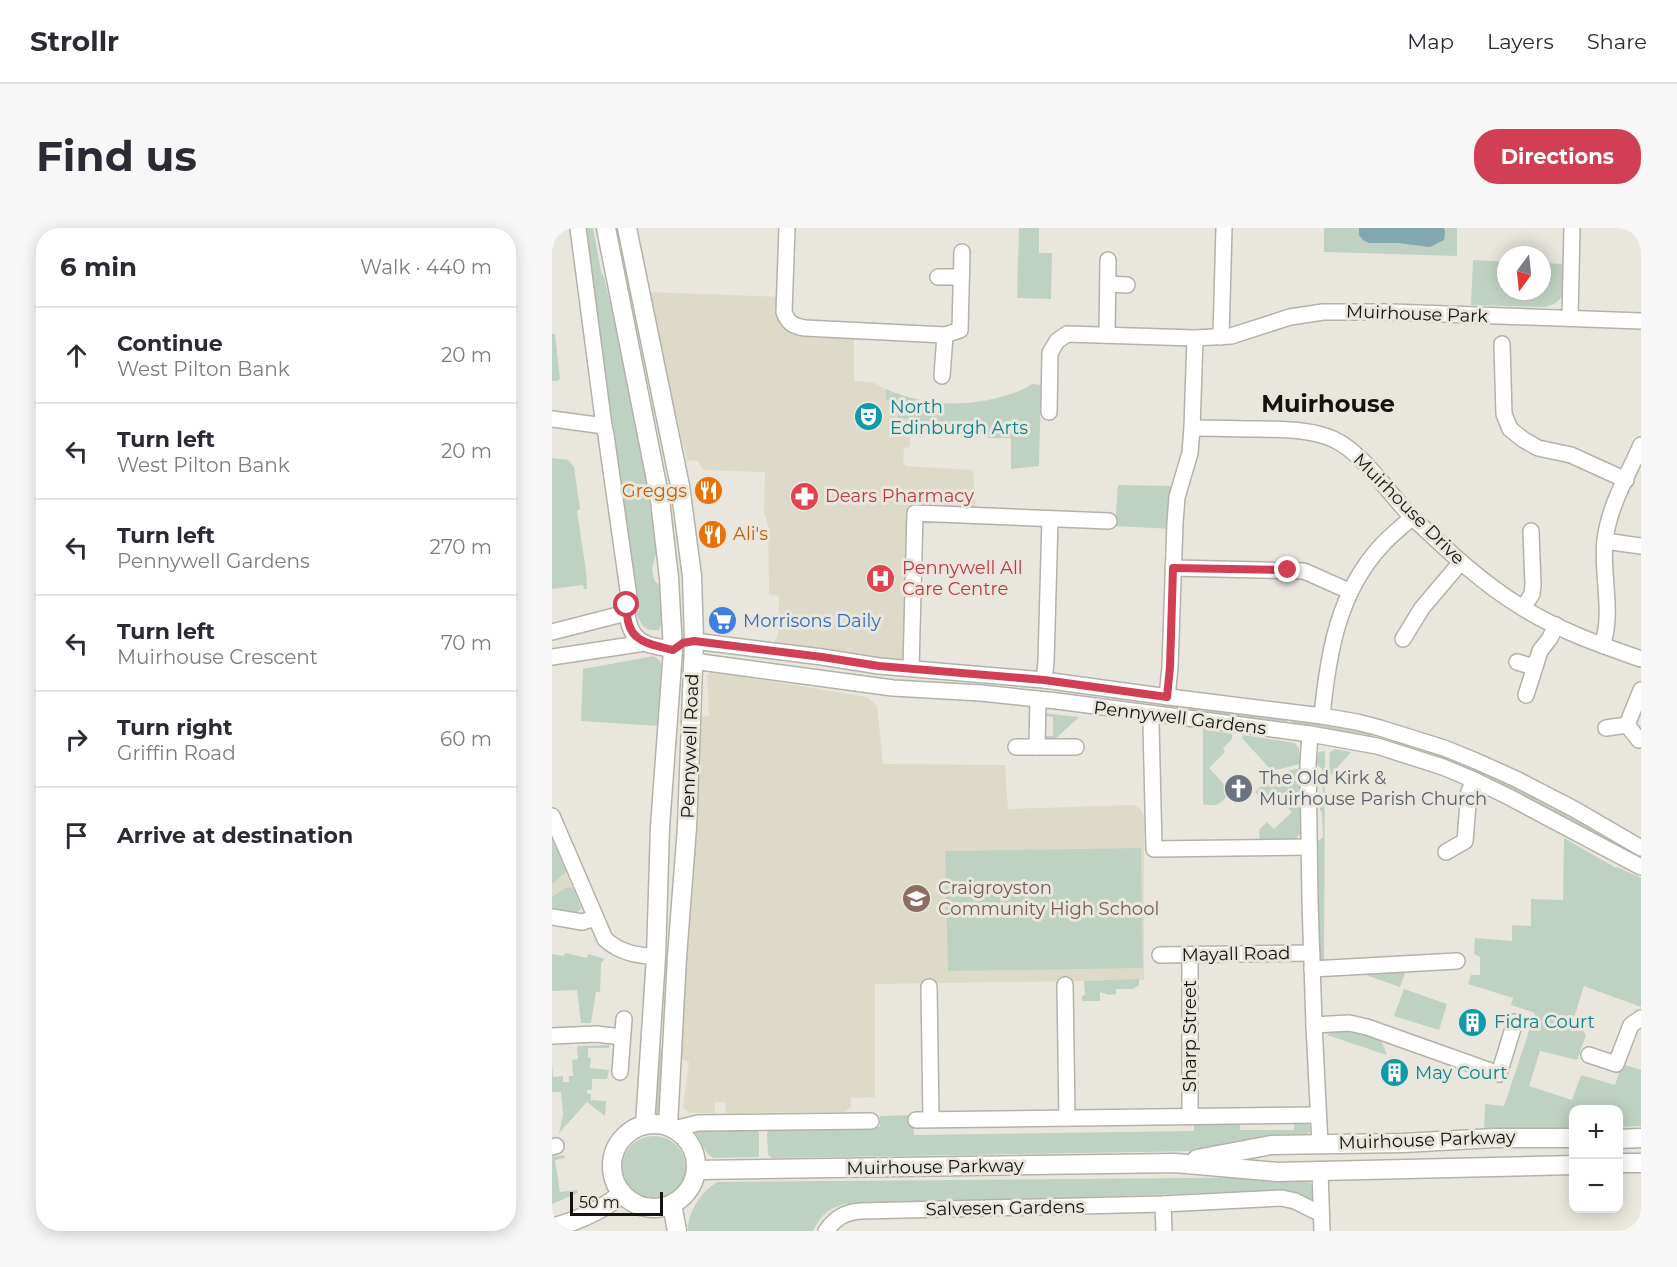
<!DOCTYPE html>
<meta charset="utf-8">
<style>
body{margin:0;font-family:Montserrat,sans-serif;background:#f7f7f7;color:#2b2b33}
.controls{position:absolute;right:18px;bottom:18px;display:grid;overflow:hidden;border-radius:12px;box-shadow:0 3px 15px #0003}
.controls button{width:54px;height:54px;display:grid;place-items:center;padding:0;border:0;border-bottom:2px solid #e1e1e2;background:#fff;color:#2b2b33;font:30px sans-serif}
.compass{position:absolute;left:945px;top:18px;width:54px;height:54px;border-radius:50%;background:#fff;box-shadow:0 3px 15px #0003;rotate:195deg}
.scale{position:absolute;left:18px;bottom:15px;width:93px;box-sizing:border-box;padding-left:6px;border:3px solid #141310;border-top:0;font-size:16px;line-height:21px;white-space:nowrap;color:#141310;-webkit-text-stroke:4px #e9e7dd;paint-order:stroke}
.stop{position:absolute;width:18px;height:18px;margin:-14px;border:4px solid #d03f53;border-radius:50%;background:#fff}
.stop.end{background:#d03f53;border-color:#fff;box-shadow:0 2px 6px #0008}
.list{margin:0;padding:0;list-style:none}
h2{display:flex;justify-content:space-between;align-items:center;height:78px;margin:0;padding:0 24px;font-size:26px}
h2 small{font-size:20px;font-weight:400;color:#7c7c81}
.list li{display:grid;grid-template-columns:39px 1fr auto;gap:18px;align-items:center;box-sizing:border-box;height:96px;padding:0 24px;border-top:2px solid #e1e1e2}
.list b{display:block;font-size:22px;white-space:nowrap}
.list p{margin:0;font-size:20px;white-space:nowrap;color:#7c7c81}
.list em{font-size:20px;font-style:normal;color:#7c7c81}
.icon{flex:none;width:33px;height:33px;fill:none;stroke:currentColor;stroke-width:2;stroke-linecap:round;stroke-linejoin:round}
.map{position:relative;flex:none;width:1089px;height:1003px;overflow:hidden;border-radius:24px}
header{display:flex;align-items:center;gap:36px;box-sizing:border-box;height:84px;padding:0 30px;background:#fff;border-bottom:2px solid #e1e1e2}
header strong{font-size:28px}
nav{display:flex;gap:33px;margin-inline-start:auto;font-size:21px}
.intro{display:flex;align-items:center;justify-content:space-between;box-sizing:border-box;height:144px;padding:0 36px}
h1{margin:0;font-size:42px}
.button{padding:15px 27px;border-radius:24px;background:#d03f53;color:#fff;font-size:21px;font-weight:700}
main{display:flex;gap:36px;padding:0 36px}
aside{flex:1;background:#fff;border-radius:24px;box-shadow:0 3px 15px #0003}
.map>svg:first-child{display:block}
</style>
<header>
<strong>Strollr</strong>
<nav><a>Map</a><a>Layers</a><a>Share</a></nav>
</header>
<div class="intro"><h1>Find us</h1><a class="button">Directions</a></div>
<main>
<aside>
<h2>6 min<small>Walk · 440 m</small></h2>
<ul class="list">
<li><svg class="icon" aria-label="ahead" viewBox="0 0 24 24"><path d="M12 20V5M6 11l6-6 6 6"/></svg><div><b>Continue</b><p>West Pilton Bank</p></div><em>20 m</em></li>
<li><svg class="icon" aria-label="left" viewBox="0 0 24 24"><path d="M17 20v-9H6M10 6l-5 5 5 5"/></svg><div><b>Turn left</b><p>West Pilton Bank</p></div><em>20 m</em></li>
<li><svg class="icon" aria-label="left" viewBox="0 0 24 24"><path d="M17 20v-9H6M10 6l-5 5 5 5"/></svg><div><b>Turn left</b><p>Pennywell Gardens</p></div><em>270 m</em></li>
<li><svg class="icon" aria-label="left" viewBox="0 0 24 24"><path d="M17 20v-9H6M10 6l-5 5 5 5"/></svg><div><b>Turn left</b><p>Muirhouse Crescent</p></div><em>70 m</em></li>
<li><svg class="icon" aria-label="right" viewBox="0 0 24 24"><path d="M7 20v-9h11M14 6l5 5-5 5"/></svg><div><b>Turn right</b><p>Griffin Road</p></div><em>60 m</em></li>
<li><svg class="icon" aria-label="arrive" viewBox="0 0 24 24"><path d="M6 21V4h12l-3 4 3 4H6"/></svg><div><b>Arrive at destination</b></div></li>
</ul>
</aside>
<div class="map">
<svg width="1089" height="1003" viewBox="0 0 1089 1003">
<rect width="100%" height="100%" fill="#e9e7dd"/>
<g fill="#dedac9">
<path d="M94 64 233 69 236 93 302 102V153L320 154 334 161V171L346 179 359 191 358 219 352 220 351 234 354 238 421 242 424 288 418 295 366 296 362 435 221 415 226 406 227 368 217 366 216 298 212 284 213 244 151 242 146 233 135 232Z"/>
<path d="M160 444 315 469 325 478 331 536 453 537 456 581 580 577 586 579 590 583 592 589V752L323 756V869L299 870V879L292 884 174 885 173 874H163V885H137L131 880 137 834 129 831 148 489 157 487 155 447Z"/>
<path d="M0 611 29 680 25 685 0 683Z"/>
</g>
<g fill="#bfd1c3">
<path d="M29 0H41L49 43 52 49 74 144 96 251 104 326 100 341 102 352 107 357 112 390 107 402C91 403 91 398 84 386L87 381 85 377 82 376 62 210V205L59 203Z"/>
<path d="M467 0H487V25H500L499 71 465 70Z"/>
<path d="M772 0H905V28L772 24Z"/>
<path d="M921 32 954 34V63H990V35L1013 36C1013 55 1017 73 994 79L919 77Z"/>
<path d="M0 106H3L8 151 5 153H0Z"/>
<path d="M480 156 489 157 487 238 459 241V210H436V206L359 205V191L346 190V179L334 171V161C372 178 415 180 455 167 464 165 473 161 480 156Z"/>
<path d="M0 230 16 232 22 239 28 281 25 283 34 343 35 361H32L31 357 0 361Z"/>
<path d="M566 257 624 258 620 301 563 298Z"/>
<path d="M102 428 108 433 110 440 106 498 29 493 31 441Z"/>
<path d="M612 473 735 488V498L611 481Z"/>
<path d="M492 485 527 489 501 513H496L493 508H501V489L492 488Z"/>
<path d="M741 489 782 495 819 505V510L740 498Z"/>
<path d="M651 501 680 506V511L671 520 673 524 657 540 679 564C668 575 667 580 651 576Z"/>
<path d="M691 507 743 515 747 520 748 536 720 543 690 510Z"/>
<path d="M843 511 868 518 930 541 1028 592 1089 627V634L842 516 841 514Z"/>
<path d="M783 521 799 524 777 549 778 524Z"/>
<path d="M773 523 772 734 766 730 764 726 765 614 771 609 770 584 768 582 767 575 771 571 770 541 764 535 767 524Z"/>
<path d="M748 540V606L743 611 708 612 707 602 715 594 722 601 740 584 727 571 722 575 720 573 716 577 703 564 721 547Z"/>
<path d="M1012 610 1064 640 1065 639 1089 650V779L1032 758 1022 790 1034 807 1025 832 988 823 977 858 1020 872 1029 847 1063 857 1070 836 1089 842V898L1067 899 1066 882H1022L1021 900 932 903 933 876 952 878 983 785 959 777 961 770 916 756 919 747H928V729L922 726 923 710 960 713V697L979 698V671L1011 672Z"/>
<path d="M0 611 14 644 0 656Z"/>
<path d="M589 620 591 740 396 743 393 623Z"/>
<path d="M18 659 22 662 29 680C22 690 11 685 0 683V669L14 660Z"/>
<path d="M13 725 35 730 36 726 53 731 49 735 48 764H44L39 795H29L25 762 0 763V726L12 728Z"/>
<path d="M850 742 854 743 848 759 808 745Z"/>
<path d="M587 751V757L581 761H564V766L557 767 548 764V773H530V768L533 767 532 753Z"/>
<path d="M852 761 895 776 887 802 842 788Z"/>
<path d="M795 802 829 812 835 827 775 807 779 804Z"/>
<path d="M57 817V820H36V830H39L38 840 57 842 55 851H40V862H35V865L39 866V872L54 873 53 888 35 874 7 905 11 887 9 864H0V835L1 849 11 848V854H17V848H21L20 832 26 831 25 818Z"/>
<path d="M106 821 113 822 108 888 102 889Z"/>
<path d="M361 887 362 907 642 903V893H688V902H742V893H748V896H757L759 899 758 904 755 906 718 907 650 923 220 930 216 927 215 906 217 901 222 900 328 899V888Z"/>
<path d="M145 900H202L207 905V929L161 930C152 924 149 913 143 904Z"/>
<circle cx="102" cy="940" r="32"/>
<path d="M12 927 13 930 3 932 8 964 25 962 26 965 0 976V929Z"/>
<path d="M746 949 757 953 760 958V971L757 974 747 967 733 963 293 976C274 982 270 986 261 1003H136C136 983 149 964 165 954Z"/>
</g>
<path fill="#83a7ae" d="M807 0H892L893 4 892 12 878 19 846 15H817L811 12 807 7Z"/>
<g fill="none" stroke-linecap="round" stroke-linejoin="round">
<defs>
<g id="minor">
<path d="M26 0 52 198 54 207 77 369C73 385 75 407 93 415 101 419 112 419 121 422"/>
<path d="M235 0 232 84C236 95 241 98 253 100L393 107 390 148"/>
<path d="M386 49H409"/>
<path d="M556 56 575 57"/>
<path d="M1018 90 1020 0"/>
<path d="M393 107 408 102 410 24"/>
<path d="M555 107 556 32"/>
<path d="M669 109 672 0"/>
<path d="M950 116 952 186 958 201 972 212 986 220 1019 227 1074 252"/>
<path d="M497 184 498 125 505 113 515 106 643 110 679 108 738 89 771 84H838L1089 93"/>
<path d="M0 191 52 198"/>
<path d="M640 200C663 200 686 201 709 201 733 202 758 201 781 211 812 225 837 267 862 291 896 323 931 356 971 380 1008 403 1049 417 1089 431"/>
<path d="M1053 313 1089 318"/>
<path d="M621 340 752 343 797 363"/>
<path d="M971 380 980 366 981 357 979 303"/>
<path d="M0 404 74 385"/>
<path d="M851 411 870 380 909 334"/>
<path d="M142 413 270 429 327 438 492 452 609 468 770 488 805 494 828 500 892 520 924 533 964 551 1022 581 1089 620"/>
<path d="M1050 417C1062 387 1049 344 1053 312 1057 278 1076 247 1089 217"/>
<path d="M0 429 93 415"/>
<path d="M141 433 341 460 429 465 505 473 758 506 825 518 891 539 922 552 957 569 1089 639"/>
<path d="M965 434 982 439"/>
<path d="M359 440 363 285 557 293"/>
<path d="M492 452 494 434 498 291"/>
<path d="M974 467 988 423 998 410 1004 397"/>
<path d="M615 469 618 439 623 295 625 269 638 225 640 200 643 110"/>
<path d="M600 486 599 496 602 621 757 619"/>
<path d="M770 488C776 426 786 364 830 317 839 307 850 299 860 289"/>
<path d="M1075 497 1089 462"/>
<path d="M1054 500 1075 497 1087 512"/>
<path d="M758 506 756 536 758 672 762 797 768 916"/>
<path d="M464 519H524"/>
<path d="M485 519 486 471"/>
<path d="M0 588 53 711C68 725 84 727 104 729"/>
<path d="M894 624 913 613 917 563 922 552"/>
<path d="M0 689 30 694 44 690"/>
<path d="M608 727 760 725"/>
<path d="M638 727V888"/>
<path d="M760 741 905 733"/>
<path d="M513 757 515 890"/>
<path d="M377 759 379 891"/>
<path d="M762 797 797 795 815 799 947 846 963 794"/>
<path d="M0 808 44 806 70 809"/>
<path d="M1037 827 1064 836 1079 797 1089 790"/>
<path d="M68 844 72 791"/>
<path d="M364 892 766 887"/>
<path d="M122 901 146 895 319 893"/>
<path d="M0 919 4 918"/>
<path d="M768 943 770 1003"/>
<path d="M611 976 612 1003"/>
<path d="M274 1003C283 990 293 984 309 983L611 976 730 970 743 973 763 983H769"/>
</g>
<g id="tertiary">
<path d="M54 0 108 272 117 350 121 422 108 599 104 729 93 897"/>
<path d="M75 0 128 258 140 348 142 413 135 599 125 729 116 898"/>
<circle cx="102" cy="938" r="42"/>
<path d="M1066 911 1089 910"/>
<path d="M645 931 719 917 851 915 942 910H1022"/>
<path d="M1066 935H1089"/>
<path d="M144 942 623 935 725 944 1022 937"/>
<path d="M120 976 125 1003"/>
<path d="M0 1000C24 993 51 983 70 965"/>
</g>
</defs>
<use href="#minor" stroke="#b4b2a8" stroke-width="18"/>
<use href="#tertiary" stroke="#b4b2a8" stroke-width="21"/>
<use href="#minor" stroke="#fff" stroke-width="15"/>
<use href="#tertiary" stroke="#fff" stroke-width="18"/>
</g>
<g fill="none" stroke-linecap="round" stroke-linejoin="round">
<path stroke="#d03f53" stroke-width="8" d="M75 377C73 413 93 415 121 422L131 415 142 413 270 429 327 438 492 452 615 469 618 439 621 340 736 342"/>
</g>
<defs>
<symbol id="theatre-disc" viewBox="-11 -11 22 22"><circle r="9.5" fill="#0f9aa8" stroke="#e9e7dd"/><path d="M-5-5.5Q0-4 5-5.5V0Q5 5 0 6Q-5 5-5 0ZM-3.3-2.5H-1v1.5H-3.3ZM1-2.5H3.3v1.5H1ZM-2.8 1Q0 5.5 2.8 1Z" fill="#fff"/></symbol>
<symbol id="restaurant-disc" viewBox="-11 -11 22 22"><circle r="9.5" fill="#e8710a" stroke="#e9e7dd"/><path d="M-5-6h1v4h1v-4h1v4h1v-4h1v5L-1.5 .5V6h-2V.5L-5-1ZM5-6V6H3V1.5H1.5Q1.5-4 5-6Z" fill="#fff"/></symbol>
<symbol id="pharmacy-disc" viewBox="-11 -11 22 22"><circle r="9.5" fill="#e0444e" stroke="#e9e7dd"/><path d="M-2-6h4v4h4v4h-4v4h-4v-4h-4v-4h4Z" fill="#fff"/></symbol>
<symbol id="hospital-disc" viewBox="-11 -11 22 22"><circle r="9.5" fill="#e0444e" stroke="#e9e7dd"/><path d="M-5-5h3v3.5h4V-5h3V5h-3V1.5h-4V5h-3Z" fill="#fff"/></symbol>
<symbol id="supermarket-disc" viewBox="-11 -11 22 22"><circle r="9.5" fill="#3f7fe0" stroke="#e9e7dd"/><path d="M-6-5.5h2.5l.6 2H6L4.5 2H-2.5L-4.4-4H-6ZM-1.5 3.2a1.3 1.3 0 1 0 .1 0ZM3 3.2a1.3 1.3 0 1 0 .1 0Z" fill="#fff"/></symbol>
<symbol id="church-disc" viewBox="-11 -11 22 22"><circle r="9.5" fill="#6b7280" stroke="#e9e7dd"/><path d="M-1.2-6h2.4v3.5h3.3v2.4h-3.3V6h-2.4V-.1h-3.3v-2.4h3.3Z" fill="#fff"/></symbol>
<symbol id="school-disc" viewBox="-11 -11 22 22"><circle r="9.5" fill="#8d6e63" stroke="#e9e7dd"/><path d="M0-5L7-2L0 1L-7-2ZM-4 1L0 2.5L4 1V4Q0 6-4 4Z" fill="#fff"/></symbol>
<symbol id="building-disc" viewBox="-11 -11 22 22"><circle r="9.5" fill="#0f9aa8" stroke="#e9e7dd"/><path d="M-4-6H4V6H1V3H-1V6H-4ZM-2.5-4.3h1.7v1.8h-1.7ZM.8-4.3h1.7v1.8H.8ZM-2.5-1h1.7V.8h-1.7ZM.8-1h1.7V.8H.8Z" fill="#fff"/></symbol>
</defs>
<g fill-rule="evenodd">
<use href="#theatre-disc" x="300" y="172" width="33" height="33"/>
<use href="#restaurant-disc" x="140" y="246" width="33" height="33"/>
<use href="#pharmacy-disc" x="236" y="252" width="33" height="33"/>
<use href="#restaurant-disc" x="144" y="290" width="33" height="33"/>
<use href="#hospital-disc" x="312" y="334" width="33" height="33"/>
<use href="#supermarket-disc" x="154" y="376" width="33" height="33"/>
<use href="#church-disc" x="670" y="544" width="33" height="33"/>
<use href="#school-disc" x="348" y="654" width="33" height="33"/>
<use href="#building-disc" x="904" y="778" width="33" height="33"/>
<use href="#building-disc" x="826" y="828" width="33" height="33"/>
</g>
<g text-anchor="middle" dominant-baseline="central" stroke-width="6" stroke-linejoin="round" paint-order="stroke">
<g font-size="18" fill="#141310" stroke="#e9e7dd">
<text transform="translate(865 86) rotate(2)">Muirhouse Park</text>
<text transform="translate(857 281) rotate(45)">Muirhouse Drive</text>
<text transform="translate(628 490) rotate(7)">Pennywell Gardens</text>
<text transform="translate(138 518) rotate(-88)">Pennywell Road</text>
<text transform="translate(684 726) rotate(-1)">Mayall Road</text>
<text transform="translate(638 808) rotate(-90)">Sharp Street</text>
<text transform="translate(875 912) rotate(-2)">Muirhouse Parkway</text>
<text transform="translate(383 939) rotate(-1)">Muirhouse Parkway</text>
<text transform="translate(453 980) rotate(-1)">Salvesen Gardens</text>
</g>
<g font-size="18" fill="#0d838f" stroke="#e9e7dd" text-anchor="start">
<text x="338" y="179">North<tspan x="338" dy="21">Edinburgh Arts</tspan></text>
<text x="942" y="794">Fidra Court</text>
<text x="863" y="845">May Court</text>
</g>
<g font-size="18" fill="#c56008" stroke="#e9e7dd" text-anchor="end">
<text x="135" y="263">Greggs</text>
<text x="181" y="306" text-anchor="start">Ali's</text>
</g>
<g font-size="18" fill="#be3a42" stroke="#e9e7dd" text-anchor="start">
<text x="273" y="268">Dears Pharmacy</text>
<text x="350" y="340">Pennywell All<tspan x="350" dy="21">Care Centre</tspan></text>
</g>
<g font-size="18" fill="#366cbe" stroke="#e9e7dd" text-anchor="start">
<text x="191" y="393">Morrisons Daily</text>
</g>
<g font-size="18" fill="#5b616d" stroke="#e9e7dd" text-anchor="start">
<text x="707" y="550">The Old Kirk &amp;<tspan x="707" dy="21">Muirhouse Parish Church</tspan></text>
</g>
<g font-size="18" fill="#785e54" stroke="#e9e7dd" text-anchor="start">
<text x="386" y="660">Craigroyston<tspan x="386" dy="21">Community High School</tspan></text>
</g>
<g font-size="24" font-weight="bold" fill="#141310" stroke="#e9e7dd">
<text x="776" y="175">Muirhouse</text>
</g>
</g>
</svg>
<div class="controls">
<button>+</button>
<button>−</button>
</div>
<svg class="compass" viewBox="-18 -18 36 36"><path d="M0-13l5 13h-10z" fill="#e53935"/><path d="M0 13l5-13h-10z" fill="#7c7c81"/></svg>
<div class="scale">50 m</div>
<div class="stop" style="left:75px;top:377px"></div>
<div class="stop end" style="left:736px;top:342px"></div>
</div>
</main>
